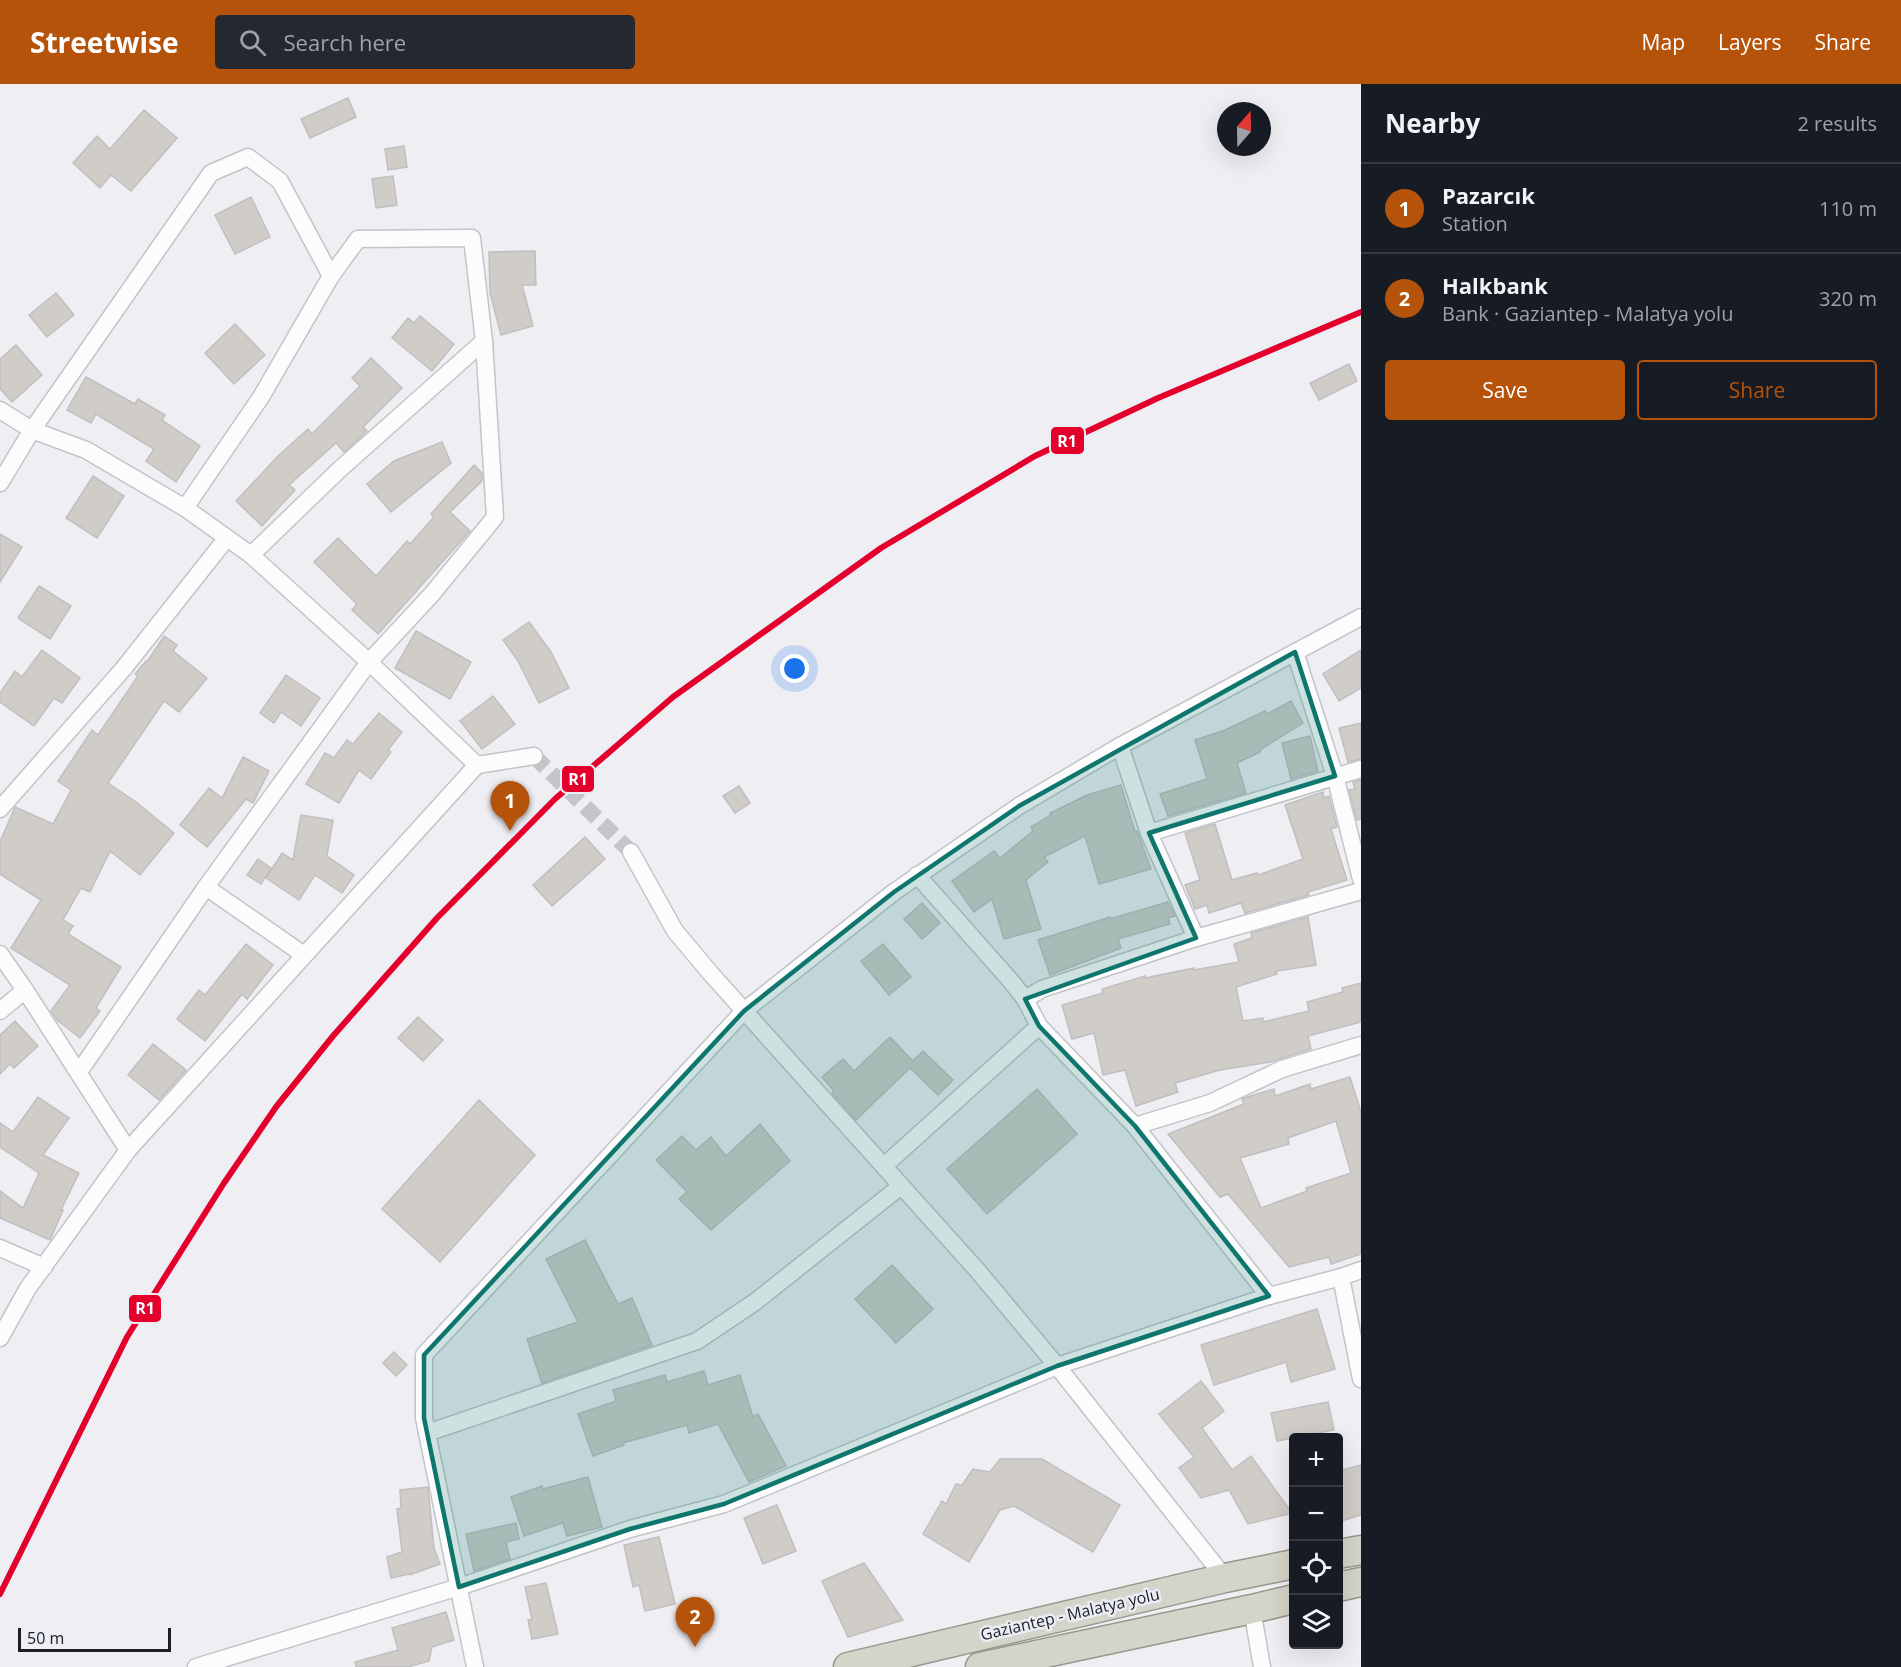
<!DOCTYPE html>
<meta charset="utf-8">
<style>
body{margin:0;font-family:"Open Sans",sans-serif;background:#242831;color:#f1f3f6}
.controls{position:absolute;right:18px;bottom:18px;display:grid;overflow:hidden;border-radius:6px;box-shadow:0 6px 24px #0002}
.controls button{width:54px;height:54px;display:grid;place-items:center;padding:0;border:0;border-bottom:2px solid #363941;background:#171b24;color:#f1f3f6;font:30px sans-serif}
.compass{position:absolute;left:1217px;top:18px;width:54px;height:54px;border-radius:50%;background:#171b24;box-shadow:0 6px 24px #0002;rotate:20deg}
.scale{position:absolute;left:18px;bottom:15px;width:153px;box-sizing:border-box;padding-left:6px;border:3px solid #1d1e21;border-top:0;font-size:16px;line-height:21px;white-space:nowrap;color:#1d1e21;-webkit-text-stroke:4px #ebedf6;paint-order:stroke}
.you{position:absolute;left:795px;top:585px;width:21px;height:21px;margin:-15px;border:4px solid #fff;border-radius:50%;background:#1a73e8;box-shadow:0 0 0 9px #1a73e833}
.badge{display:grid;place-items:center;width:39px;height:39px;border-radius:50%;background:#b45309;color:#fff;font-size:20px;font-weight:700}
.pin{position:absolute;translate:-50% -50px;filter:drop-shadow(0 2px 3px #0008)}
.pin::after{content:'';position:absolute;top:32px;width:21px;height:18px;background:inherit;clip-path:polygon(0 0,100% 0,50% 100%)}
.list{margin:0;padding:0;list-style:none}
h2{display:flex;justify-content:space-between;align-items:center;height:78px;margin:0;padding:0 24px;font-size:26px}
h2 small{font-size:20px;font-weight:400;color:#9ea1a6}
.list li{display:grid;grid-template-columns:39px 1fr auto;gap:18px;align-items:center;box-sizing:border-box;height:90px;padding:0 24px;border-top:2px solid #363941}
.list b{display:block;font-size:22px;white-space:nowrap}
.list p{margin:0;font-size:20px;white-space:nowrap;color:#9ea1a6}
.list em{font-size:20px;font-style:normal;color:#9ea1a6}
.actions{display:flex;gap:12px;padding:18px 24px}
.actions a{flex:1;padding:14px 0;border:2px solid #b45309;border-radius:6px;text-align:center;font-size:21px;color:#b45309}
.actions .main{background:#b45309;color:#fff}
.icon{flex:none;width:33px;height:33px;fill:none;stroke:currentColor;stroke-width:2;stroke-linecap:round;stroke-linejoin:round}
.map{position:relative;flex:none;width:1361px;height:1583px;overflow:hidden}
header{display:flex;align-items:center;gap:36px;box-sizing:border-box;height:84px;padding:0 30px;background:#b45309;color:#fff}
header strong{font-size:28px}
nav{display:flex;gap:33px;margin-inline-start:auto;font-size:21px}
.search{width:420px;height:54px;background:#242831;display:flex;align-items:center;gap:15px;box-sizing:border-box;padding:0 21px;border-radius:6px;color:#9ea1a6;font-size:22px}
main{display:flex}
aside{flex:1;background:#171b24}
.map>svg:first-child{display:block}
</style>
<header>
<strong>Streetwise</strong>
<div class="search"><svg class="icon" aria-label="search" viewBox="0 0 24 24"><circle cx="10" cy="10" r="6"/><path d="M15 15l6 6"/></svg>Search here</div>
<nav><a>Map</a><a>Layers</a><a>Share</a></nav>
</header>
<main>
<div class="map">
<svg width="1361" height="1583" viewBox="0 0 1361 1583">
<rect width="100%" height="100%" fill="#eeeef3"/>
<g fill="#d0ccc8" stroke="#c0bfc0" stroke-width="1.5" fill-rule="evenodd">
<path d="M348 14 356 33 310 54 301 35Z"/>
<path d="M144 26 177 54 131 107 111 91 100 104 73 79 97 52 110 65Z"/>
<path d="M404 62 407 83 388 86 385 65Z"/>
<path d="M393 92 397 121 376 124 372 95Z"/>
<path d="M251 113 270 153 235 170 215 131Z"/>
<path d="M535 167 536 201H522L533 242 501 251 490 209 489 168Z"/>
<path d="M56 209 74 231 47 253 29 231Z"/>
<path d="M420 232 454 260 432 287 392 254 408 234 414 239Z"/>
<path d="M235 240 265 271 234 300 205 269Z"/>
<path d="M16 261 42 291 12 318 0 305V275Z"/>
<path d="M371 274 402 304 363 343 367 347 344 368 336 359 289 401 295 406 262 442 236 417 279 371 308 345 312 350 360 302 352 294Z"/>
<path d="M1349 280 1357 297 1319 316 1310 299Z"/>
<path d="M86 293 135 320 138 315 165 331 162 336 200 362 176 398 146 377 154 365 96 330 91 339 67 326Z"/>
<path d="M442 358 451 379 391 428 367 400 394 377Z"/>
<path d="M474 381 482 389V397L450 428 470 447 378 550 352 526 357 520 314 478 338 454 376 492 407 457 410 460 434 433 431 430Z"/>
<path d="M93 392 124 412 97 454 66 434Z"/>
<path d="M0 450 22 463 0 498Z"/>
<path d="M39 502 71 522 50 555 18 534Z"/>
<path d="M529 538 551 568 569 604 539 619 518 577 503 556Z"/>
<path d="M416 547 471 578 450 615 395 584Z"/>
<path d="M164 552 177 561 173 567 207 594 179 628 164 617 108 699 136 718 174 749 140 791 110 767 90 808 81 804 63 836 73 842 68 850 121 883 96 924 100 927 80 954 57 936 51 927 70 901 11 864 41 816 0 790V758L15 723 53 740 71 706 58 697 92 646 98 651 138 592 135 590 146 577 147 578Z"/>
<path d="M42 566 80 594 62 619 54 614 34 642 0 618V609L15 587 22 593Z"/>
<path d="M1361 566V604L1339 617 1323 590Z"/>
<path d="M286 591 320 614 301 642 281 628 274 639 260 629Z"/>
<path d="M493 612 515 640 482 665 460 637Z"/>
<path d="M1291 617 1303 639 1260 666V668L1237 679 1246 709 1168 732 1160 710 1207 695 1195 656 1225 646 1265 627 1267 630Z"/>
<path d="M379 629 402 648 388 666 391 668 371 695 359 686 339 719 306 700 325 669 334 674 347 656 353 660Z"/>
<path d="M1361 639V675L1348 678 1339 644Z"/>
<path d="M1310 652 1318 687 1291 695 1282 659Z"/>
<path d="M243 673 269 687 253 719 246 715 207 763 180 741 209 704 222 714Z"/>
<path d="M1361 696V735L1357 736 1349 706 1355 705 1353 698Z"/>
<path d="M1121 701 1135 748 1137 747 1151 785 1099 800 1085 752 1044 773 1048 778 1026 796 1041 845 1004 855 992 815 974 828 952 797 994 767 1000 774 1033 747 1031 743 1051 731 1050 729 1087 711Z"/>
<path d="M739 702 750 719 735 729 723 712Z"/>
<path d="M1323 708 1324 714 1329 712 1337 743 1331 745 1347 796 1308 808 1309 811 1245 829 1241 819 1209 829 1207 821 1195 825 1185 801 1200 796 1185 749 1215 740 1232 796 1257 789 1258 791 1303 775 1285 721Z"/>
<path d="M301 731 333 736 327 772 354 791 342 809 315 791 299 816 266 794 282 769 293 776Z"/>
<path d="M585 753 605 775 552 822 533 801Z"/>
<path d="M258 775 271 784 261 800 247 791Z"/>
<path d="M1168 818 1175 832 1168 834 1170 840 1118 855 1121 864 1050 891 1038 856 1110 833V835Z"/>
<path d="M922 819 940 839 922 855 904 835Z"/>
<path d="M1308 833 1316 881 1276 887 1277 890 1236 903 1243 937 1263 934V938L1309 927 1307 918 1343 908 1342 904 1361 899V938L1308 952 1311 965 1270 978 1220 986 1175 999 1178 1008 1136 1022 1125 986 1103 991 1094 949 1072 955 1062 921 1103 909 1102 905 1145 892V894L1194 884V886L1239 878 1234 860 1252 854 1251 849Z"/>
<path d="M246 860 273 881 247 915 242 910 205 957 177 935 199 906 205 911Z"/>
<path d="M883 860 911 893 889 911 861 877Z"/>
<path d="M418 933 443 956 423 977 398 954Z"/>
<path d="M15 937 38 962 14 984 10 980 0 990V951Z"/>
<path d="M890 953 913 977 923 967 953 996 938 1011 910 984 856 1036 832 1009 834 1007 822 993 843 975 854 987Z"/>
<path d="M153 960 186 986 159 1016 128 991Z"/>
<path d="M1350 993 1361 1028V1170L1331 1180 1329 1173 1289 1183 1228 1110 1220 1113 1168 1050 1244 1020 1242 1015 1247 1013 1274 1005 1275 1012 1310 1000 1311 1005ZM1336 1037 1351 1089 1306 1104 1307 1107 1261 1124 1240 1074 1289 1060 1288 1054Z"/>
<path d="M1037 1005 1077 1050 987 1130 947 1085Z"/>
<path d="M38 1013 69 1034 43 1071 79 1089 61 1126H63L50 1156 0 1134V1107L23 1124 39 1089 0 1063V1039L13 1048Z"/>
<path d="M479 1016 535 1071 440 1178 382 1125Z"/>
<path d="M760 1040 790 1077 711 1146 679 1115 687 1108 656 1076 682 1052 696 1066 711 1053 726 1072Z"/>
<path d="M585 1156 618 1220 632 1214 652 1261 542 1299 527 1255 578 1238 546 1175Z"/>
<path d="M892 1181 933 1225 896 1259 855 1215Z"/>
<path d="M1317 1225 1335 1285 1291 1298 1286 1278 1214 1301 1201 1261Z"/>
<path d="M394 1268 407 1281 396 1292 383 1279Z"/>
<path d="M704 1287 708 1301 740 1291 753 1333 758 1330 786 1382 749 1398 718 1340 689 1349 687 1341 623 1359 624 1361 593 1372 578 1330 616 1317 613 1306 665 1291 667 1298Z"/>
<path d="M1201 1297 1224 1327 1202 1344 1232 1386 1251 1372 1292 1429 1248 1440 1229 1406 1201 1414 1179 1384 1194 1373 1159 1330Z"/>
<path d="M1328 1318 1334 1346 1277 1357 1271 1329Z"/>
<path d="M1000 1375H1042L1120 1421 1093 1468 1014 1422 1000 1426 969 1478 923 1450 942 1417 946 1420 956 1400 962 1401 973 1385 990 1388Z"/>
<path d="M1361 1381V1431L1338 1438V1387Z"/>
<path d="M588 1393 602 1443 567 1452 563 1439 524 1452 511 1413 542 1402 543 1405Z"/>
<path d="M428 1403 434 1464 440 1480 410 1491 409 1490 391 1494 387 1473 402 1468 397 1425 401 1424 400 1406Z"/>
<path d="M777 1421 796 1467 763 1480 744 1434Z"/>
<path d="M516 1439 519 1455 506 1458 510 1475 474 1487 466 1450Z"/>
<path d="M659 1453 675 1520 645 1527 639 1501 633 1503 624 1461Z"/>
<path d="M864 1479 903 1536 848 1553 822 1497Z"/>
<path d="M546 1499 558 1550 532 1555 528 1536 532 1535 525 1503Z"/>
<path d="M446 1528 454 1556 432 1563 429 1577 408 1583H356L355 1578 398 1566 392 1544Z"/>
</g>
<g fill="none" stroke-linecap="round" stroke-linejoin="round">
<path stroke="#c4c4c9" stroke-width="16" stroke-dasharray="16 8" stroke-linecap="butt" d="M534 672 631 768"/>
<defs>
<g id="minor">
<path d="M0 326 32 346 86 366 185 424 251 471 369 578 477 681"/>
<path d="M0 399 32 346 211 89 248 73 280 97 331 192"/>
<path d="M185 424 261 313 331 192 358 155 472 154 484 257 339 386 251 471"/>
<path d="M1295 568 1335 692 1361 795"/>
<path d="M1120 662 1149 749 1196 854"/>
<path d="M0 725 124 584 226 455"/>
<path d="M1149 749 1361 685"/>
<path d="M631 768 675 847 712 891 977 1186 1057 1282 1225 1494"/>
<path d="M917 791 1010 896 1025 915 1039 942 1135 1042 1269 1212"/>
<path d="M206 803 304 871"/>
<path d="M0 870 25 906 128 1066 28 1204 0 1254"/>
<path d="M1025 915 1042 905 1196 854 1361 807"/>
<path d="M0 927 25 906"/>
<path d="M79 988 206 803 369 578 432 510 495 433 484 257"/>
<path d="M1135 1042 1210 1019 1282 985 1361 961"/>
<path d="M128 1066 477 681 534 672"/>
<path d="M884 1082 1039 942"/>
<path d="M0 1164 44 1183"/>
<path d="M1341 1193 1361 1295"/>
<path d="M427 1349 697 1257 755 1218 901 1102"/>
<path d="M1252 1525 1262 1583"/>
<path d="M196 1583 459 1503 630 1445 724 1420 1057 1282 1269 1212 1341 1193 1361 1186"/>
<path d="M475 1583 424 1334V1271L744 927 894 808 1019 722 1120 662 1361 533"/>
</g>
<g id="trunk">
<path d="M1338 1470 1361 1466"/>
<path d="M1338 1503 1361 1498"/>
<path d="M848 1583 1225 1494 1294 1480"/>
<path d="M980 1583 1252 1525 1294 1515"/>
</g>
</defs>
<use href="#minor" stroke="#c3c4c8" stroke-width="19"/>
<use href="#trunk" stroke="#98978c" stroke-width="31"/>
<use href="#minor" stroke="#fcfcfd" stroke-width="16"/>
<use href="#trunk" stroke="#d5d4ca" stroke-width="28"/>
<defs>
<path id="rail-1" d="M0 1510 127 1253 224 1099 276 1023 333 952 437 834 555 715 673 613 881 464 1035 372 1158 314 1361 228"/>
</defs>
<use href="#rail-1" stroke="#ebedf6" stroke-width="10"/>
<use href="#rail-1" stroke="#e4002b" stroke-width="6"/>
</g>
<path fill="#0f766e" fill-opacity="0.2" stroke="#0f766e" stroke-width="4.5" stroke-linejoin="round" d="M1295 568 1335 692 1149 749 1196 854 1025 915 1039 942 1135 1042 1269 1212 1057 1282 724 1420 630 1445 459 1503 424 1334V1271L744 927 894 808 1019 722Z"/>
<g text-anchor="middle" dominant-baseline="central" stroke-width="5" stroke-linejoin="round" paint-order="stroke">
<g font-size="16" fill="#1d1e21" stroke="#ebedf6">
<text transform="translate(1070 1530) rotate(-13)">Gaziantep - Malatya yolu</text>
</g>
</g>
<g stroke="#ebedf6" stroke-width="2">
<rect x="1050" y="342" width="35" height="29" rx="6" fill="#e4002b"/>
<rect x="561" y="681" width="34" height="28" rx="6" fill="#e4002b"/>
<rect x="128" y="1210" width="34" height="29" rx="6" fill="#e4002b"/>
</g>
<g font-size="16" text-anchor="middle" font-weight="bold" fill="#fff">
<text x="1067" y="363">R1</text>
<text x="578" y="701">R1</text>
<text x="145" y="1230">R1</text>
</g>
</svg>
<div class="controls">
<button>+</button>
<button>−</button>
<button><svg class="icon" aria-label="locate" viewBox="0 0 24 24"><circle cx="12" cy="12" r="6"/><path d="M12 2v4M12 18v4M2 12h4M18 12h4"/></svg></button>
<button><svg class="icon" aria-label="layers" viewBox="0 0 24 24"><path d="M12 4l9 5-9 5-9-5zM3 14l9 5 9-5"/></svg></button>
</div>
<svg class="compass" viewBox="-18 -18 36 36"><path d="M0-13l5 13h-10z" fill="#e53935"/><path d="M0 13l5-13h-10z" fill="#9ea1a6"/></svg>
<div class="scale">50 m</div>
<div class="you"></div>
<div class="pin badge" style="left:510px;top:747px">1</div>
<div class="pin badge" style="left:695px;top:1563px">2</div>
</div>
<aside>
<h2>Nearby<small>2 results</small></h2>
<ul class="list">
<li><span class="badge">1</span><div><b>Pazarcık</b><p>Station</p></div><em>110 m</em></li>
<li><span class="badge">2</span><div><b>Halkbank</b><p>Bank · Gaziantep - Malatya yolu</p></div><em>320 m</em></li>
</ul>
<div class="actions"><a class="main">Save</a><a>Share</a></div>
</aside>
</main>
